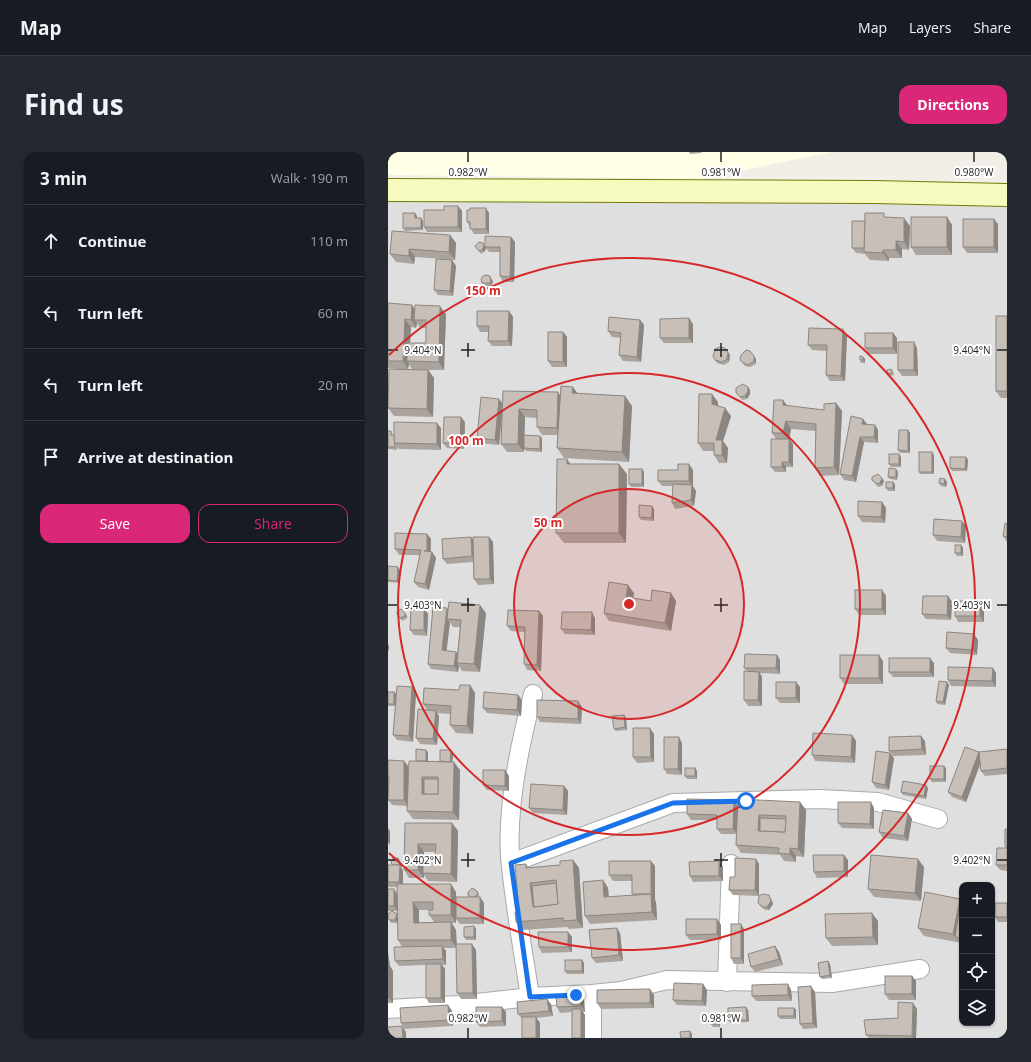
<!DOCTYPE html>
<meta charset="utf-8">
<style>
body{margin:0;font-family:"Open Sans",sans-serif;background:#242831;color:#f1f3f6}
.controls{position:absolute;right:12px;bottom:12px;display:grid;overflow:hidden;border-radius:8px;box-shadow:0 1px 3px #0004}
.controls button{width:36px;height:36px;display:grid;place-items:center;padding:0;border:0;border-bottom:1px solid #363941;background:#171b24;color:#f1f3f6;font:20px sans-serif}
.stop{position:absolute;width:12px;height:12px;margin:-9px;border:3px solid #1a73e8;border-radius:50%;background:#fff}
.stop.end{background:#1a73e8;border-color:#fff;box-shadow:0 1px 4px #0008}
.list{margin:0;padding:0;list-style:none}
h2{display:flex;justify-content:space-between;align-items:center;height:52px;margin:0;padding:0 16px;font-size:17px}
h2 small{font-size:13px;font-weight:400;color:#9ea1a6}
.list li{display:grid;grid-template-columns:26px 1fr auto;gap:12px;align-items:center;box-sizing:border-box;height:72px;padding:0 16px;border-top:1px solid #363941}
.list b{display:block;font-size:15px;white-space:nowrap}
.list em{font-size:13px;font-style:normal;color:#9ea1a6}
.actions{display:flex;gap:8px;padding:12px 16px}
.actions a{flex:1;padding:9px 0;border:1px solid #db2777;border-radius:12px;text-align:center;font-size:14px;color:#db2777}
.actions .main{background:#db2777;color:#fff}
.icon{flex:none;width:22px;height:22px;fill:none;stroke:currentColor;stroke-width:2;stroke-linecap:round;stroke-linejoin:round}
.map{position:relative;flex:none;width:619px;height:886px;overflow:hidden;border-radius:12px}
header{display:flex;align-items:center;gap:24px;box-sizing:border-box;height:56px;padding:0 20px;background:#171b24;border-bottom:1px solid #363941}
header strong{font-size:19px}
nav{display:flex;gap:22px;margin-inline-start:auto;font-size:14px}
.intro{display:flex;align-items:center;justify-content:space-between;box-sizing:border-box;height:96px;padding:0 24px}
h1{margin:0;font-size:28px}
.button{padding:10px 18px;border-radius:12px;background:#db2777;color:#fff;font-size:14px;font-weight:700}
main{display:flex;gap:24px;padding:0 24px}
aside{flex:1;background:#171b24;border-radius:12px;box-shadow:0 1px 3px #0004}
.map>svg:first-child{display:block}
</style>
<header>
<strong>Map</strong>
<nav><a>Map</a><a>Layers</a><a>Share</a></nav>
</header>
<div class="intro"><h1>Find us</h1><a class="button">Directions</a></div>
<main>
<aside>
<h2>3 min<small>Walk · 190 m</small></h2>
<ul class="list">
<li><svg class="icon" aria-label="ahead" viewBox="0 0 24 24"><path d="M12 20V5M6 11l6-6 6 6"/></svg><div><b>Continue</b></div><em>110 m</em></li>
<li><svg class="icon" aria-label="left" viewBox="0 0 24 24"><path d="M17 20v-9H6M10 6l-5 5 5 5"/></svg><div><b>Turn left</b></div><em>60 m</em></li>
<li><svg class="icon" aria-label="left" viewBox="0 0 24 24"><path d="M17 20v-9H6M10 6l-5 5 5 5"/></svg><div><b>Turn left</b></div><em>20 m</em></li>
<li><svg class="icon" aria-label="arrive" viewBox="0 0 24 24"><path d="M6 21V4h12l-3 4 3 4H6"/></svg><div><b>Arrive at destination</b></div></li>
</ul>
<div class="actions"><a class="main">Save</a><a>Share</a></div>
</aside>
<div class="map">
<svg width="619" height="886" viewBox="0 0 619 886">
<rect width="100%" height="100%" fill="#f2efe9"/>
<path fill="#e0dfdf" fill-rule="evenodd" d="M0 37 619 42V886H0ZM574 733H604V871H574Z"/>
<path fill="#ffffe5" d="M0 0H444L312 27 0 23Z"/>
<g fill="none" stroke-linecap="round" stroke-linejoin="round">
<defs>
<g id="minor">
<path d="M123 711 285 651 432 647 490 650 550 667"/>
<path d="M339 830 343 712"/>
<path d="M204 842V886"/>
<path d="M142 845C135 798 126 751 122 704 119 654 132 591 145 542"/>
<path d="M0 857 70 853 142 845 204 842 233 839 279 828 444 831 532 817"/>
</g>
<path id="secondary" d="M0 38 486 40 619 43"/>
</defs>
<use href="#minor" stroke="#a9a9a9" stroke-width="20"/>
<use href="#secondary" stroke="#707d05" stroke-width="24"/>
<use href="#minor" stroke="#fff" stroke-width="18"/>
<use href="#secondary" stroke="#f7fabf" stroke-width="22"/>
</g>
<g fill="#aba49e" fill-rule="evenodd">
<path d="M301 0H314L313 1 302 2Z"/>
<path d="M70 54 74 59V80H39L36 75Z"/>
<path d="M101 61V82H86L79 70Z"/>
<path d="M29 64V66H33L35 69V78L17 79 15 76Z"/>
<path d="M499 65 522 74 521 98 514 97V106H501V109L482 108 477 102 468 101 464 96 477 69Z"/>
<path d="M559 65 564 73V103H528L523 95Z"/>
<path d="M610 72V101H579L575 95Z"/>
<path d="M62 83 68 91 67 108 27 105 26 112 8 110 2 102Z"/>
<path d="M123 85 127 90 126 130H115L112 124V100H101L97 95Z"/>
<path d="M87 94H97L98 97 96 100 93 102Z"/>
<path d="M64 108 68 114 65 144 50 143 46 138Z"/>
<path d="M104 127 105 130 103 134H96L94 131Z"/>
<path d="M0 151 24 153 27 157 58 162 56 218H40L46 226 45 265 6 264 0 256 11 217 0 216ZM29 171 32 176H38V191H22L23 175 28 176ZM21 212 24 217H20Z"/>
<path d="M121 159 125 165 124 194H104L100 189 101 180H92L89 174Z"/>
<path d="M619 164V246H613L608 239Z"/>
<path d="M252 168 256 173 253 210 235 209 231 203 233 186 224 185 220 179Z"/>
<path d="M305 172V191H276L272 186Z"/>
<path d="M175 180 179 185V215H164L160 209Z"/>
<path d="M505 181 509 186V202H481L477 196Z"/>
<path d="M459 183 457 229H442L438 223 439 199 424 198 420 193Z"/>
<path d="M526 190 529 196 530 224H514L510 218Z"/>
<path d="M342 203 341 210 336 213 329 211 327 208Z"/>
<path d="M475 205 477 207V211H473L472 208Z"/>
<path d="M368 207V212L362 215 357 214 352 208Z"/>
<path d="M503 217 505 219 506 223 502 224 500 222Z"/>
<path d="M185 235 189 241 237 244 244 254 241 310 176 306 169 296 170 283H154L149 275V266L137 265 136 283 154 286V300L138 299 136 297V300H119L113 292 114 262 111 293 92 291 89 286 111 247 114 251 170 240 172 244Z"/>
<path d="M360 235 362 238V242L359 247 354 248 350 243 348 241Z"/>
<path d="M395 248 399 254 436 258 448 251 454 259 451 323 432 324 427 316 428 279 403 277 401 287 405 292V315H398V320H387L383 315 388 287 384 281Z"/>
<path d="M330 250V253L343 264 335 289 340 296 339 311H331L326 303V299H315L310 291Z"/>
<path d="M475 267 479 273H487L490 278V291L476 290 468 330 456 328 452 322Z"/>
<path d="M77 270 76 297 59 296 55 291Z"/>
<path d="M53 276V298L10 297 9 295V298L0 297V279H3L5 283Z"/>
<path d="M522 281V301H512L510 298Z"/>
<path d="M546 303V322H532L531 320Z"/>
<path d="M513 305V315H503L501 312Z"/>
<path d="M578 305 580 308 579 319H564L562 316Z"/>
<path d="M254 317 256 320V335H243L241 332Z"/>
<path d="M305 318V334L308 339 306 354 287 357 284 351 285 334H274L270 329Z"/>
<path d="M510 320 509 328 502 327 500 325Z"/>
<path d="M239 322 238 391H176L168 381Z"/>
<path d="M494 326 496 329 494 334 490 335 484 328Z"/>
<path d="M557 327 559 330 558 335 553 334 551 331Z"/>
<path d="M507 332V339H500L498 336Z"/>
<path d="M494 350 498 356 497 371 474 370 470 364Z"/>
<path d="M264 354 266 357V369L253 368 251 365Z"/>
<path d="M574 369 578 374 577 391 549 389 545 383Z"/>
<path d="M619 372V390L615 384Z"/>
<path d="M39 382 43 387V400H44L48 406 41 438 30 435 26 430 32 403H11L7 397Z"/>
<path d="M83 385 85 388 101 385 105 390 106 432 90 433 86 427 85 410 59 412 55 407Z"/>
<path d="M573 393 575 396V404H569L567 401Z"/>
<path d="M0 414 12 418 11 431 0 430Z"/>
<path d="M494 438 498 444V463H471L467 457Z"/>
<path d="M246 441 245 446 263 449H288L283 479 221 469 216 461Z"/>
<path d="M560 444 564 450 563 468 538 467 534 462Z"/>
<path d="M596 454V470H570L567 464Z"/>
<path d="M59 456 60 458 98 461 92 520 74 519 71 514 70 520 43 517 40 512ZM62 470 65 475H72L69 502 58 499Z"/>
<path d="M36 457 40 462 39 484 26 483 22 478Z"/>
<path d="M151 459 155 464 153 519 139 518 136 512 137 480 123 479 119 474Z"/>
<path d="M9 462 19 464V466L14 469Z"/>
<path d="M207 466V483L177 482 173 477Z"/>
<path d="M586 482 590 488 589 503 562 501 558 496Z"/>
<path d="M389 503 392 508V522L372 521 374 525V554H360L356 548 359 519 356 516Z"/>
<path d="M495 509V532H456L452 526Z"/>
<path d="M546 511V525H505L501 520Z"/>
<path d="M605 516 608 521V535L563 534 560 528Z"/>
<path d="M559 530 561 533 557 553 549 552 548 549Z"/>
<path d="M82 533 87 541 85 582 68 581 62 573 63 562 49 561 51 564 49 593 32 592 28 586 39 558 35 552 71 538Z"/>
<path d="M24 535 28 541 25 590 9 588 5 583 8 554H0V540H6L8 542V551Z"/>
<path d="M412 535V551H392L388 546Z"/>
<path d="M130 543 134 548 133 564 99 561 95 556Z"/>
<path d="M194 555 193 572 152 570 149 565Z"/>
<path d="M236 563 238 566 239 578 228 579 226 577Z"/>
<path d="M266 582V610L249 611 245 605Z"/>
<path d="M464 583 468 589 467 611 427 609 424 603Z"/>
<path d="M537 589 538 603 505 604 501 599Z"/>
<path d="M294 591V623L279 622 276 617Z"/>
<path d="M619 597V622L597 624 593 619 592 612 578 650 564 645 560 640 591 600Z"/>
<path d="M63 598 65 601 64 610 72 618 71 668 25 667 19 659V654L4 653 0 648V608L16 609 20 614V633L28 609 40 600V609H52Z"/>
<path d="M506 606 501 638 488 636 484 630Z"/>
<path d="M307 616 309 619V627H299L297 624Z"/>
<path d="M558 616V630H544L542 627Z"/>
<path d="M121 624V639L99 638 95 633Z"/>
<path d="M538 633 540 636 538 647 515 643 513 640Z"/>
<path d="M176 634 180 639 179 663 145 661 141 656Z"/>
<path d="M346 648 349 653 412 650 418 658 416 705 408 704V710L396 709 392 703 353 701 348 693V682H333L329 677V668H303L299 662Z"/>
<path d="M486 656V677L454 676 450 671Z"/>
<path d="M520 661 524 667 520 689 495 686 491 680Z"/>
<path d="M17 671H64L70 679 69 730 40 729 36 723V726H21L16 718ZM36 700H47V706H36Z"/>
<path d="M619 677V719L612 718 608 713 618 696 617 694Z"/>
<path d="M10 706 12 709 14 714 13 715 15 719V732L68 740V745H81L80 743 89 739 91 742V745H92L96 751V772H72L68 767V771H63L68 778V792L88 798 89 847H73L69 841 68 796H56L58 799V813H54L57 817V851H41L38 846V813L11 814 7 809 14 795 10 788 9 769V771H3L0 766 4 759H0V737L9 742V735H0V713H5ZM31 758H45L41 763 46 770H31ZM4 759H9V763Z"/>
<path d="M368 707 371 712V744L345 743 341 738 347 725Z"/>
<path d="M185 708 191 716 195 776 181 777 179 775 134 778 128 770 131 760 138 712 141 716 172 713Z"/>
<path d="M460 708V725L429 726 426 720Z"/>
<path d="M267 714V748L268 750 269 768 202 772 197 764 215 728 220 736 221 745 245 743 244 729H225L221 723Z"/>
<path d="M335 715V729L305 730 302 724Z"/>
<path d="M536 715 533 749 486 745 480 737Z"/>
<path d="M383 746 385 752 381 758H377L372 754 370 751Z"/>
<path d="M574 750V791L536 784 530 776Z"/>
<path d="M619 751V770H610L607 765Z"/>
<path d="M329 767 333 773V788H302L298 783Z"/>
<path d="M490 769V793L444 794 438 786Z"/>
<path d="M86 774 88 777V788H78L76 785Z"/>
<path d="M356 777V812H346L343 806Z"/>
<path d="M180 780 184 785V800L154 801 151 795Z"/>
<path d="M232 781 235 809 208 811 204 806Z"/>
<path d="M387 794 391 800 395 813 367 820 363 815Z"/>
<path d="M0 801 2 814 5 819V851H0Z"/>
<path d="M194 808 196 811V822H179L177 819Z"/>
<path d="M440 809 442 812 444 826 434 827 432 825Z"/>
<path d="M524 824 528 829V848H501L497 842Z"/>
<path d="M315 832 319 838 318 854 289 853 285 848Z"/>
<path d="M400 832 403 838 404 849H368L364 844Z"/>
<path d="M427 840 429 876 415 877 412 872Z"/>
<path d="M192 842 196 848 197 860H195L197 863V886L184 860 172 861 169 855Z"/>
<path d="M266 843V856L213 857 209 851Z"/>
<path d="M163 852 165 864 148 866 152 871V886L134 867 130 862Z"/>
<path d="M60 853 64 859 65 874 16 877 13 871Z"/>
<path d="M114 855 118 860V874L92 875 88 870Z"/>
<path d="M358 855 360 858 361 870 342 871 340 868Z"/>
<path d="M406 856 408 858V867H392L390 864Z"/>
<path d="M529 857 528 886H481L478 883Z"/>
<path d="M330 864 332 867V875H325L323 872Z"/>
</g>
<g fill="#8b8681">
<path d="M70 54 74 59V80L70 75Z"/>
<path d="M98 56 101 61V82L98 77Z"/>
<path d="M27 61 29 64V69L27 66Z"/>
<path d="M559 65 564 73V103L559 95Z"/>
<path d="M33 66 35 69V78L33 76Z"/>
<path d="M516 66 522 74 521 98 516 90Z"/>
<path d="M606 67 610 72V101L606 95Z"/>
<path d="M62 83 68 91 67 108 61 100Z"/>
<path d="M123 85 127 90 126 130 122 125Z"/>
<path d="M508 89 514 97V106L508 98Z"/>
<path d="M95 91 97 94 98 97 96 100 94 98Z"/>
<path d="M21 97 27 105 26 112 21 104Z"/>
<path d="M495 98 501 106V109L495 101Z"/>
<path d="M64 108 68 114 65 144 62 139Z"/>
<path d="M102 124 105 130 103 134 102 131Z"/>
<path d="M24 153 29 161 26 168 29 171 28 176 23 168Z"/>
<path d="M52 154 58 162 56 218 51 210Z"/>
<path d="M121 159 125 165 124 194 120 189Z"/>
<path d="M301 166 305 172V191L301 186Z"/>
<path d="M17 167 23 175 21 210 19 209 21 212 20 217 15 209Z"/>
<path d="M252 168 256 173 253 210 249 205Z"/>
<path d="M455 177 459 183 457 229 453 224Z"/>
<path d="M175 180 179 185V215L175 210Z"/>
<path d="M505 181 509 186V202L505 196Z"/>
<path d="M526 190 529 196 530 224 526 218Z"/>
<path d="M340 200 342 203 341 210 339 207Z"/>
<path d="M366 204 368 207V212L366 209Z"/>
<path d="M475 205 477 207V211L475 208Z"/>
<path d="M40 218 46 226 45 265 39 257Z"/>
<path d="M185 235 192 245 184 241Z"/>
<path d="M360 235 362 238V242L359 247 357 244Z"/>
<path d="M170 240 175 248 174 283 169 276Z"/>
<path d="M324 242 330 250V260L324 252Z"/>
<path d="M237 244 244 254 241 310 234 300Z"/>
<path d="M111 247 115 252 111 293 107 288Z"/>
<path d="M395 248 401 256 395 253Z"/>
<path d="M448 251 454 259 451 323 446 315Z"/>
<path d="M337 256 343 264 335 289 340 296 339 311 334 303 328 288Z"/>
<path d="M131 257 137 265 136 300 130 292Z"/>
<path d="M73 265 77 270 76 297 72 291Z"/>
<path d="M475 267 479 272 478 278 474 272Z"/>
<path d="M398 269 403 277 401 289 395 281Z"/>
<path d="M49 271 53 276V298L49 292Z"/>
<path d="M487 273 490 278V291L486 285Z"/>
<path d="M520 278 522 281V301L520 299Z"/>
<path d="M152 284 154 286V300L152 297Z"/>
<path d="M472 285 476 290 468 330 464 324Z"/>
<path d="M401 287 405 292V315L401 310Z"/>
<path d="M544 300 546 303V322L544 320Z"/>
<path d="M511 302 513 305V315L511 312Z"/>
<path d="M578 305 580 308 579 319 577 317Z"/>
<path d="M179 307 186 317 179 312Z"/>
<path d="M394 310 398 315V320L394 315Z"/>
<path d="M231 312 239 322 238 391 231 381Z"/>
<path d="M301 312 305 318V334L301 329Z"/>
<path d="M254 317 256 320V335L254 332Z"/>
<path d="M508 317 510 320 509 328 508 325Z"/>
<path d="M494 326 496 329 494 334 492 331Z"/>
<path d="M557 327 559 330 558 335 556 332Z"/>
<path d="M505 330 507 332V339L505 336Z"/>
<path d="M304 333 308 339 306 354 303 348Z"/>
<path d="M494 350 498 356 497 371 493 365Z"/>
<path d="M264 354 266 357V369L264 366Z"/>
<path d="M574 369 578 374 577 391 573 385Z"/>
<path d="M39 382 43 387 42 404 39 398Z"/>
<path d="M83 385 87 390 88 410 84 404Z"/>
<path d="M101 385 105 390 106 432 102 427Z"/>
<path d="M573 393 575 396V404L573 401Z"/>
<path d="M44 400 48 406 41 438 37 432Z"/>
<path d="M10 415 12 418 11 431 9 429Z"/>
<path d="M240 433 246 441 244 453 238 445Z"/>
<path d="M494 438 498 444V463L494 457Z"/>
<path d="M283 441 288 449 283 479 277 471Z"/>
<path d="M560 444 564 450 563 468 559 463Z"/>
<path d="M592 449 596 454V470L592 464Z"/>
<path d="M92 453 98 461 92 520 86 512Z"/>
<path d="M59 456 62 461 59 467 62 470 58 504 54 498Z"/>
<path d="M36 457 40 462 39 484 36 478Z"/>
<path d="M151 459 155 464 153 519 149 513Z"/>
<path d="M204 460 207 466V483L203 478Z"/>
<path d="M17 461 19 464V466L17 464Z"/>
<path d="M586 482 590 488 589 503 585 498Z"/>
<path d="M0 492 1 494V499L0 497Z"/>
<path d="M68 500 72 505 69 511 71 514 70 520 66 514Z"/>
<path d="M389 503 392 508V522L388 516Z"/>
<path d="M491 503 495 509V532L491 526Z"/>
<path d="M542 506 546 511V525L542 520Z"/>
<path d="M605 516 608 521V535L604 529Z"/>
<path d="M371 520 374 525V554L370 548Z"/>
<path d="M408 530 412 535V551L408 546Z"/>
<path d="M559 530 561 533 557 553 555 550Z"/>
<path d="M82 533 87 541 85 582 79 574Z"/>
<path d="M24 535 28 541 25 590 21 584Z"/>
<path d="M6 540 8 542V554L6 552Z"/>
<path d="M130 543 134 548 133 564 129 558Z"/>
<path d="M190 549 194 555 193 572 190 567Z"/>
<path d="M48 559 51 564 49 593 45 587Z"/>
<path d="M236 563 238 566 239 578 237 575Z"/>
<path d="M262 576 266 582V610L263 605Z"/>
<path d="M464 583 468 589 467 611 463 605Z"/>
<path d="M533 584 537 589 538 603 534 597Z"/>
<path d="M291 585 294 591V623L290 617Z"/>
<path d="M38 598 40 600V615L38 612Z"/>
<path d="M63 598 65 601 64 616 62 613Z"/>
<path d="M591 600 595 605 578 650 574 645Z"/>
<path d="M502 601 506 606 501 638 497 633Z"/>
<path d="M16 609 20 614V654L16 648Z"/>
<path d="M66 610 72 618 71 668 65 660Z"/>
<path d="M556 614 558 616V630L556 627Z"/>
<path d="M307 616 309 619V627L307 624Z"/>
<path d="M117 618 121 624V639L117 634Z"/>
<path d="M34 625 40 633 36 645 34 642Z"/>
<path d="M538 633 540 636 538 647 536 644Z"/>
<path d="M176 634 180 639 179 663 175 658Z"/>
<path d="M346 648 349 653V682L345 677Z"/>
<path d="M412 650 418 658 416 705 410 697Z"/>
<path d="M483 650 486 656V677L482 672Z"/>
<path d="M520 661 524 667 520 689 516 684Z"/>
<path d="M371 663 376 671V681L370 679Z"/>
<path d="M64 671 70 679 69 730 63 722Z"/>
<path d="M0 676 2 679V693L0 690Z"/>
<path d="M30 692 36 700V721H35L36 723V726L30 718Z"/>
<path d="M402 696 408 704V710L402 702Z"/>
<path d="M456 703 460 708V725L456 719Z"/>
<path d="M10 706 12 709 14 714 13 715 15 719V736L11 730Z"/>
<path d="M368 707 371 712V744L367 738Z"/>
<path d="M530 707 536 715 533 749 527 741Z"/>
<path d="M185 708 191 716 195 776 189 768Z"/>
<path d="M263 709 267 714V748L268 750 269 768 264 760Z"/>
<path d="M331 709 335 715V729L331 724Z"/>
<path d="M215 728 220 736 221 753 216 745Z"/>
<path d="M142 731 148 739 150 757 145 755Z"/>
<path d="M63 732 68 740V771L63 763Z"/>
<path d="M6 737 10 743V759L6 754Z"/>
<path d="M381 743 385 752 381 758 379 755Z"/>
<path d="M92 745 96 751V772L92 766Z"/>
<path d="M572 747 574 750V772L567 785 565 782Z"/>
<path d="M25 750 31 758V778L26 771Z"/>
<path d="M484 761 490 769V793L485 785Z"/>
<path d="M9 762 11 765 9 771 7 768Z"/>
<path d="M329 767 333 773V788L329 782Z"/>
<path d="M63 770 68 778 69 796 63 788Z"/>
<path d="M353 772 356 777V812L353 806Z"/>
<path d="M86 774 88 777V788L86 785Z"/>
<path d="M229 776 232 781 235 809 231 803Z"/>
<path d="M180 780 184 785V800L180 795Z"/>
<path d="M84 792 88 798 89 847 85 841Z"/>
<path d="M54 794 58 799V813L55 807Z"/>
<path d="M387 794 391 800 395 813 391 807Z"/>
<path d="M0 801 2 814 5 819V851L1 846V814L0 812Z"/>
<path d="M194 808 196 811V822L194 819Z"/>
<path d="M440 809 442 812 444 826 442 823Z"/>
<path d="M53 812 57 817V851L53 846Z"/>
<path d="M524 824 528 829V848L524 842Z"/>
<path d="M315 832 319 838 318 854 314 849Z"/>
<path d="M400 832 403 838 404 849 400 843Z"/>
<path d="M423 834 427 840 429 876 425 871Z"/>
<path d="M262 837 266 843V856L262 851Z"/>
<path d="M192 842 196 848 197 860 193 854Z"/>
<path d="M159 847 163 852 165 864 161 859Z"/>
<path d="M525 851 529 857 528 886H525L524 884Z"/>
<path d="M60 853 64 859 65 874 61 868Z"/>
<path d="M114 855 118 860V874L114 869Z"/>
<path d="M358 855 360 858 361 870 359 868Z"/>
<path d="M406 856 408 858V867L406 864Z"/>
<path d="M193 857 197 863V886H193Z"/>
<path d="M330 864 332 867V875L330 872Z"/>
<path d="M148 865 152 871V886H148Z"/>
<path d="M14 874 18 880V886H15Z"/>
<path d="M302 879 304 882V886H302Z"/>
</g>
<g fill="#c7bfb8" stroke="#8b8681" fill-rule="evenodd">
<path d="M56 54H70V75H36V58H56Z"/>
<path d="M82 56H98V77H82V70H79V58H82Z"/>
<path d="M15 61H27V66H33V76H15Z"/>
<path d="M477 61H496V65L516 66V90L508 89V98H495V101L476 100Z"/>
<rect x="523" y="65" width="36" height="30"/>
<rect x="575" y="67" width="31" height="28"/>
<path d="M464 69H477L476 96H464Z"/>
<path d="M4 79 62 83 61 100 21 97V104L2 102Z"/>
<path d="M97 84 123 85 122 125 112 124V95H97Z"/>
<path d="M91 90 95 91 96 94 94 98 91 99 87 94Z"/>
<path d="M48 107 64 108 62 139 46 138Z"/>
<path d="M98 123 102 124 103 128 102 131H94L93 127 95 124Z"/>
<path d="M0 151 24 153 23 168 17 167 15 209H0Z"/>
<path d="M27 153 52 154 51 210 19 209V191H38V168H26Z"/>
<path d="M89 159H121L120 189H100L101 174H89Z"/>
<rect x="608" y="164" width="11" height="75"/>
<path d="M221 165 252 168 249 205 231 203 233 181 220 179Z"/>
<path d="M301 166V186H272V167Z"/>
<path d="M421 176 455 177 453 224 438 223 439 193H420Z"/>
<path d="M160 180H175V210L160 209Z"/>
<rect x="477" y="181" width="28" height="15"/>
<rect x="510" y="190" width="16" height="28"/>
<path d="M332 195 337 196 340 200 339 207 334 210 327 208 325 204 327 197Z"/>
<path d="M358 198 362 199 366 204V209L360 213 355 211 352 208 353 203Z"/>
<path d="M472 204 475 205V208H472Z"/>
<path d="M1 217 40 218 39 257 0 256Z"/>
<path d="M503 217 504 221 500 222 499 218Z"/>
<path d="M355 232 360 235V239L357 244 353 245 348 241V236Z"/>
<path d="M173 234 185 235 184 241 237 244 234 300 169 296Z"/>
<path d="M115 239 170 240 169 276 149 275V258L131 257 130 292H113Z"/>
<path d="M311 242H324V252L337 256 328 288H334V303H326V291H310Z"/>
<path d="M93 245 111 247 107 288 89 286Z"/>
<path d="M386 248H395V253L436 258V252L448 251 446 315 427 316 428 272 398 269 395 281H384Z"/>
<path d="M463 264 475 267 474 272 487 273 486 285H472L464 324 452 322Z"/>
<path d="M56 265H73L72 291H55Z"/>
<path d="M6 270 49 271V292L6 291Z"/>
<path d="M511 278H520V299L510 298Z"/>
<path d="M0 279H3V283H6L7 295H0Z"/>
<path d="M136 283 152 284V297L136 296Z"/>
<path d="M383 287H401V310H394V315H383Z"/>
<rect x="531" y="300" width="13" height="20"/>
<rect x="501" y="302" width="10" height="10"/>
<path d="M562 305H578L577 317 562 316Z"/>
<path d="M169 307H179V312H231V381H168Z"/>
<path d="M290 312H301V329H270V318H290Z"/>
<path d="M501 316 508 317V325H500Z"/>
<rect x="241" y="317" width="13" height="15"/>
<path d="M490 322 494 326 492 331 489 332 484 328V325Z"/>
<path d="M552 326 557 327 556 332 551 331Z"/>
<rect x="498" y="330" width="7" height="6"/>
<path d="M285 332 304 333 303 348 284 351Z"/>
<path d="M470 349 494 350 493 365 470 364Z"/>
<path d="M251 353 264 354V366L251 365Z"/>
<path d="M546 367 574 369 573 385 545 383Z"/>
<path d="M617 371 619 372V385L615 384Z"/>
<path d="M7 381 39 382V398L36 399 44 400 37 432 26 430 33 398 7 397Z"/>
<path d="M83 385 84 404 55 407 54 387Z"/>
<path d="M85 385H101L102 427H86Z"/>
<rect x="567" y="393" width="6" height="8"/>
<path d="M0 414 10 415 9 429 0 428Z"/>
<path d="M221 430 240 433 238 445 263 449 264 438 283 441 277 471 216 461Z"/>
<rect x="467" y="438" width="27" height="19"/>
<path d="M535 444H560L559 463 534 462Z"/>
<rect x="567" y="449" width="25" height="15"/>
<path d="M61 450 92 453 86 512 69 511 73 468 59 467Z"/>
<path d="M45 455 59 456 54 498 68 500 66 514 40 512Z"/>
<path d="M13 457 17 461V464L12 466 9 462V459Z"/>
<path d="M23 457H36V478H22Z"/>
<path d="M120 458 151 459 149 513 136 512 137 475 119 474Z"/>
<path d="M174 460H204L203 478 173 477Z"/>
<path d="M559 480 586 482 585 498 558 496Z"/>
<path d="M357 502 389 503 388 516H356Z"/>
<rect x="452" y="503" width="39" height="23"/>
<rect x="501" y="506" width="41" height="14"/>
<path d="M560 515 605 516 604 529 560 528Z"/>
<path d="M356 519 371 520 370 548H356Z"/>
<path d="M551 529 559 530 555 550 548 549Z"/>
<rect x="388" y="530" width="20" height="16"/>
<path d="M72 533H82L79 574 62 573 63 554 35 552 36 536 71 538Z"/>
<path d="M9 534 24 535 21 584 5 583Z"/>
<rect x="0" y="540" width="6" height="12"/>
<path d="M96 540 130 543 129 558 95 556Z"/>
<path d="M149 548 190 549V567L149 565Z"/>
<path d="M30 557 48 559 45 587 28 586Z"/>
<path d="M236 563 237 575 226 577 224 564Z"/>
<path d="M245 576H262L263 605H245Z"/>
<path d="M425 581 464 583 463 605 424 603Z"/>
<path d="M533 584 534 597 501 599V585Z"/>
<path d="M276 585H291L290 617H276Z"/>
<path d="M577 595 591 600 574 645 560 640Z"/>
<path d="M28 597 38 598V609H28Z"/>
<path d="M619 597V616L593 619 591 600Z"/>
<path d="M52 598H63L62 610 52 609Z"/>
<path d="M488 599 502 601 497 633 484 630Z"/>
<path d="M0 608 16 609V648H0L1 624H0Z"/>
<path d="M21 609 66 610 65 660 19 659ZM34 625H50V642H34Z"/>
<rect x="542" y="614" width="14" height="13"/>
<rect x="297" y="616" width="10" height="8"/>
<path d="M95 618H117V634L95 633Z"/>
<rect x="36" y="627" width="14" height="15"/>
<path d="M515 629 538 633 536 644 513 640Z"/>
<path d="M143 632 176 634 175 658 141 656Z"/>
<path d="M299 647 346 648 345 677H329V663L299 662Z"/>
<path d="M350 647 412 650 410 697 402 696V702L390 701 391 696 348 693ZM371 663 398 664 397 680 370 679Z"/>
<path d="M450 650H483L482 672 450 671Z"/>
<path d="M495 658 520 661 516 684 491 680Z"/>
<path d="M372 666 398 667 397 680 372 679Z"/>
<path d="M17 671H64L63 722 35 721V706H47L48 692H30V718H16Z"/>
<path d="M617 677H619V695L617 694Z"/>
<path d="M609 696H619V713H608Z"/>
<path d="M425 703H456V719L426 720Z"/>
<path d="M483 703 530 707 527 741 480 737Z"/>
<path d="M5 706H10L12 711 10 713H5L3 711Z"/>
<path d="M347 706 368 707 367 738H341L342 725H347Z"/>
<path d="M185 708 189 768 175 769V766L128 770 127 760H131L127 713 138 712V716L172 713V709ZM168 728 170 752 145 755 142 731Z"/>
<path d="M221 709H263V742H244V723H221Z"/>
<path d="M331 709V724H302L301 710Z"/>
<path d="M0 713H12L11 730H0Z"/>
<path d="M215 728 216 745 263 742 264 760 197 764 195 730Z"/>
<path d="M168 731 170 752 146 755 144 734Z"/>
<path d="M9 732H63V763H41V758H45V750H25L26 771 63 770V788H10Z"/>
<path d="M84 736 89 739 90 742 86 745H83L80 743V740Z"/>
<rect x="0" y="737" width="6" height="17"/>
<path d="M537 740 572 747 565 782 530 776Z"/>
<path d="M374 742 381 743 383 749 379 755H375L370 751 371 744Z"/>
<rect x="68" y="745" width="24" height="21"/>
<rect x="607" y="751" width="12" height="14"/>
<path d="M4 759 9 762 7 768H1L0 766V762Z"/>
<path d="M571 760H574V786L567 785Z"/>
<path d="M484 761 485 785 438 786 437 762Z"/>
<path d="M298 767H329V782L298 783Z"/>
<rect x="343" y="772" width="10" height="34"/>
<path d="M86 774V785H76V775Z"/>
<path d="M229 776 231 803 204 806 201 778Z"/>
<path d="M150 780H180V795H151Z"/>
<path d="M68 792H84L85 841H69Z"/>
<path d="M54 794 55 807 7 809 6 795Z"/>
<path d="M387 794 391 807 363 815 360 802Z"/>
<rect x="177" y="808" width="17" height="11"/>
<path d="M440 809 442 823 432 825 430 811Z"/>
<rect x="38" y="812" width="15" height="34"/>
<rect x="0" y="814" width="1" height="32"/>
<rect x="497" y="824" width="27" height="18"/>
<path d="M286 831 315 832 314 849 285 848Z"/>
<path d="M400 832V843L364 844V833Z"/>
<path d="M423 834 425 871 412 872 410 835Z"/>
<path d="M262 837V851H209V838Z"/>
<path d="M192 842 193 854 169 855 168 844Z"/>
<path d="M159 847 161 859 130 862 129 850Z"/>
<path d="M510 850 525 851 524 884 478 883 476 868 510 866Z"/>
<path d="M60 853 61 868 13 871 12 856Z"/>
<path d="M88 855H114V869L88 870Z"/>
<path d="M358 855 359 868H340V856Z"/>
<rect x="390" y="856" width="16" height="8"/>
<rect x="184" y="857" width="9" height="29"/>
<rect x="323" y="864" width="7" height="8"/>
<rect x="134" y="865" width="14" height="21"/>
<path d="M14 874 15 886H0V875Z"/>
<path d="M302 879V886H293L292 880Z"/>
</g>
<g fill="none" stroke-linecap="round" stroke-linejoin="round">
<path stroke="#1a73e8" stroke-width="5" d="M188 843 142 845 123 711 285 651 358 649"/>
</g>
<path fill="none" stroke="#222" stroke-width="1.5" d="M80 0V10M333 0V10M586 0V10M80 191V205M333 191V205M0 198H10M73 198H87M326 198H340M609 198H619M80 446V460M333 446V460M0 453H10M73 453H87M326 453H340M609 453H619M80 701V715M333 701V715M0 708H10M73 708H87M326 708H340M609 708H619M80 876V886M333 876V886"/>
<circle cx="241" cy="452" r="115" fill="#d62828" fill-opacity=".12"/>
<g fill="none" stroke="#d62828" stroke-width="2">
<circle cx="241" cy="452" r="115"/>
<circle cx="241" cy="452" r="231"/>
<path d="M1 203A346 346 0 1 1 1 701"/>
</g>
<g font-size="10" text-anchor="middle" fill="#222" stroke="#fff" stroke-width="4" stroke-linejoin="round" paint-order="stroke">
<text x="80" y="24">0.982°W</text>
<text x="333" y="24">0.981°W</text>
<text x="586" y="24">0.980°W</text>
<text x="35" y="202">9.404°N</text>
<text x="584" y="202">9.404°N</text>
<text x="35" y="457">9.403°N</text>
<text x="584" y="457">9.403°N</text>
<text x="35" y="712">9.402°N</text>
<text x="584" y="712">9.402°N</text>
<text x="80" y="870">0.982°W</text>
<text x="333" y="870">0.981°W</text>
</g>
<circle cx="241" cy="452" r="6" fill="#d62828" stroke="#fff" stroke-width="2"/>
<g font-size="12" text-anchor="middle" font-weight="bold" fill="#d62828" stroke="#fff" stroke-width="4" stroke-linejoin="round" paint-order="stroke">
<text x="95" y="143">150 m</text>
<text x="78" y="293">100 m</text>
<text x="160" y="375">50 m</text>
</g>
</svg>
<div class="controls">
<button>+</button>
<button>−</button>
<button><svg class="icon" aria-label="locate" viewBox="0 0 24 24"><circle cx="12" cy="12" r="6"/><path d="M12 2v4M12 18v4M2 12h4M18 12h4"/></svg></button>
<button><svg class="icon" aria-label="layers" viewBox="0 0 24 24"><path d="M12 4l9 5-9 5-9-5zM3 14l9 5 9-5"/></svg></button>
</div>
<div class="stop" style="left:358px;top:649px"></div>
<div class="stop end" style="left:188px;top:843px"></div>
</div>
</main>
